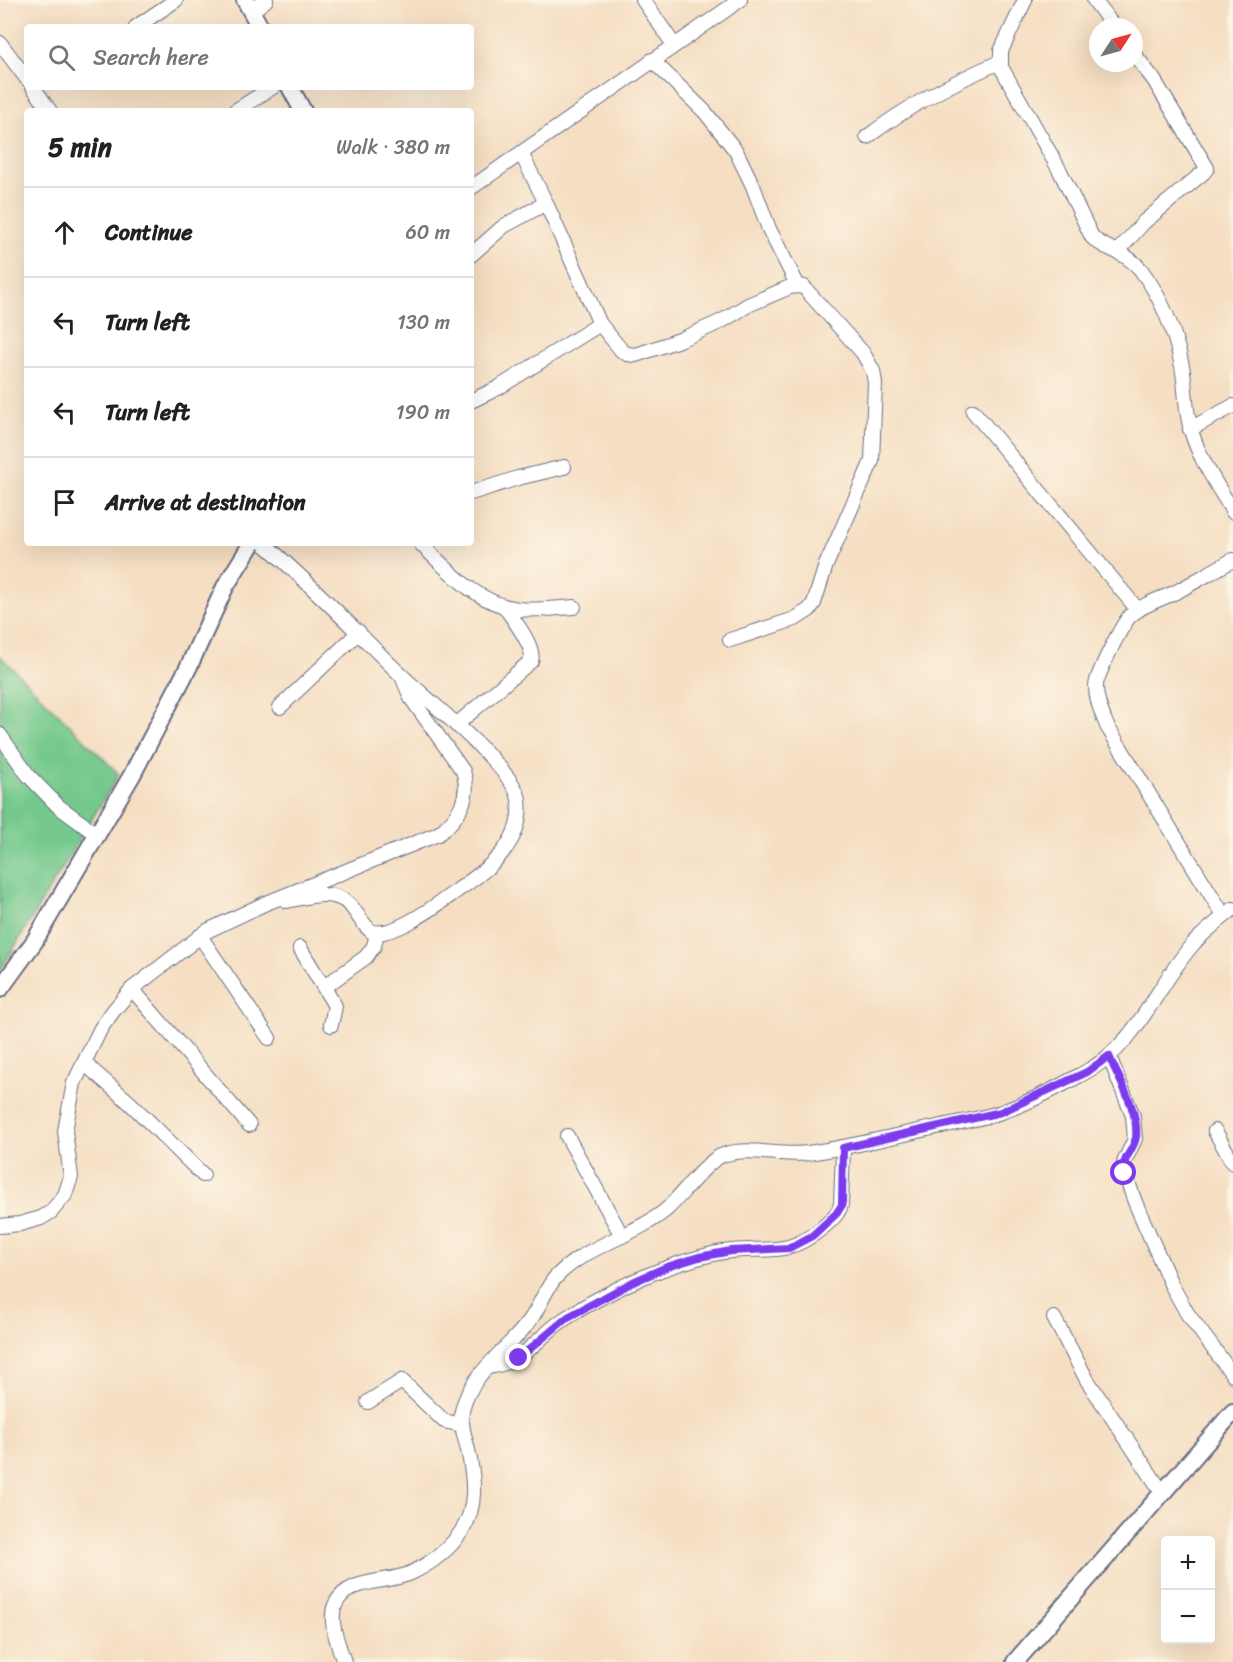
<!DOCTYPE html>
<meta charset="utf-8">
<style>
body{margin:0;font-family:Sriracha,sans-serif;background:#f6f6f6;color:#202124}
.controls{position:absolute;right:18px;bottom:18px;display:grid;overflow:hidden;border-radius:6px;box-shadow:0 6px 24px #0002}
.controls button{width:54px;height:54px;display:grid;place-items:center;padding:0;border:0;border-bottom:2px solid #e0e0e0;background:#fff;color:#202124;font:30px sans-serif}
.compass{position:absolute;left:1089px;top:18px;width:54px;height:54px;border-radius:50%;background:#fff;box-shadow:0 6px 24px #0002;rotate:54deg}
.stop{position:absolute;width:18px;height:18px;margin:-14px;border:4px solid #7c3aed;border-radius:50%;background:#fff}
.stop.end{background:#7c3aed;border-color:#fff;box-shadow:0 2px 6px #0008}
.list{margin:0;padding:0;list-style:none}
h2{display:flex;justify-content:space-between;align-items:center;height:78px;margin:0;padding:0 24px;font-size:26px}
h2 small{font-size:20px;font-weight:400;color:#757577}
.list li{display:grid;grid-template-columns:39px 1fr auto;gap:18px;align-items:center;box-sizing:border-box;height:90px;padding:0 24px;border-top:2px solid #e0e0e0}
.list b{display:block;font-size:22px;white-space:nowrap}
.list em{font-size:20px;font-style:normal;color:#757577}
.icon{flex:none;width:33px;height:33px;fill:none;stroke:currentColor;stroke-width:2;stroke-linecap:round;stroke-linejoin:round}
.map{position:relative;flex:none;width:1233px;height:1662px;overflow:hidden}
.search{position:absolute;background:#fff;box-shadow:0 6px 24px #0002;left:24px;top:24px;width:450px;height:66px;display:flex;align-items:center;gap:15px;box-sizing:border-box;padding:0 21px;border-radius:6px;color:#757577;font-size:22px}
.panel{position:absolute;background:#fff;box-shadow:0 6px 24px #0002;left:24px;top:108px;width:450px;height:438px;border-radius:6px}
.map>svg:first-child{display:block}
</style>
<div class="map">
<svg width="1233" height="1662" viewBox="0 0 1233 1662">
<rect width="100%" height="100%" fill="#fcf5e5"/>
<filter id="ink" filterUnits="userSpaceOnUse"><feTurbulence type="fractalNoise" baseFrequency=".0167" numOctaves="2"/><feDisplacementMap in="SourceGraphic" scale="12" xChannelSelector="R" yChannelSelector="G"/><feConvolveMatrix kernelMatrix="1 2 1 2 8 2 1 2 1" color-interpolation-filters="sRGB"/></filter>
<filter id="wash" filterUnits="userSpaceOnUse"><feTurbulence type="fractalNoise" baseFrequency=".008" numOctaves="4" result="noise"/><feDisplacementMap in="SourceGraphic" scale="24" xChannelSelector="R" yChannelSelector="G"/><feGaussianBlur stdDeviation="1.35" result="paint"/><feColorMatrix in="noise" values="0 0 0 0 0 0 0 0 0 0 0 0 0 0 0 0 0 1.4 0 .05"/><feComposite in="paint" operator="in"/></filter>
<g filter="url(#wash)">
<rect width="100%" height="100%" fill="#f5dec2"/>
<path fill="#74c98d" stroke="#487c76" stroke-width="1.5" d="M0 656 119 774 0 971Z"/>
</g>
<g filter="url(#ink)">
<g fill="none" stroke-linecap="round" stroke-linejoin="round">
<defs>
<g id="minor">
<path d="M643 0 674 45"/>
<path d="M1025 0 1001 51V67L1060 171 1092 237C1106 251 1125 250 1141 270 1162 298 1175 332 1182 366 1186 387 1185 410 1191 430 1199 459 1218 486 1233 512"/>
<path d="M1094 0 1114 27"/>
<path d="M252 11 266 0"/>
<path d="M136 27 176 0"/>
<path d="M0 43 27 79"/>
<path d="M652 60 705 112 736 151 753 186 769 229 798 286"/>
<path d="M33 87 50 111"/>
<path d="M235 111 273 87"/>
<path d="M867 137C908 106 953 82 1000 62"/>
<path d="M522 155 546 203 600 324 622 351 627 354 636 355 682 339 722 321 748 305 790 287 798 286 804 287 808 292 863 353 873 371 875 383 872 461 826 565 814 603 809 610 795 619 730 640"/>
<path d="M471 188 740 0"/>
<path d="M1118 251 1144 222 1204 172 1207 168 1154 80 1134 54"/>
<path d="M471 255 504 226 546 203"/>
<path d="M471 401 498 388 600 324"/>
<path d="M973 411 1138 610"/>
<path d="M1190 429 1233 406"/>
<path d="M471 493 518 478 564 467"/>
<path d="M263 543C312 584 355 631 401 675 425 698 516 770 519 800 524 844 487 870 455 892 438 904 391 940 371 931 362 924 357 913 350 905 333 888 307 897 287 901"/>
<path d="M420 543C448 570 477 604 518 609 536 611 556 608 574 607"/>
<path d="M280 707 359 632"/>
<path d="M456 725 531 661C536 648 513 619 505 607"/>
<path d="M0 735 28 775 58 806 96 834"/>
<path d="M1224 916 1107 726C1102 714 1096 700 1096 686 1096 676 1123 622 1131 615 1143 604 1161 599 1176 592 1195 582 1214 570 1233 560"/>
<path d="M200 936 269 1038"/>
<path d="M300 948 335 1006 331 1025"/>
<path d="M324 987 366 957 374 946 377 933"/>
<path d="M132 989 249 1125"/>
<path d="M1109 1056 1133 1116 1135 1139 1125 1160 1123 1168 1135 1202 1171 1284 1187 1313 1233 1375"/>
<path d="M84 1063 130 1103 203 1175"/>
<path d="M1215 1131 1233 1163"/>
<path d="M567 1136 622 1236"/>
<path d="M0 1226 20 1224 41 1218 51 1212 65 1195 71 1177 65 1131 74 1083 101 1028 114 1010 132 989 207 931 264 904 438 834C458 819 472 796 463 771L411 698 402 676"/>
<path d="M1054 1318 1087 1380 1162 1492"/>
<path d="M487 1367C527 1362 533 1341 563 1320 591 1301 637 1278 669 1267 689 1260 710 1253 731 1251 772 1247 785 1257 821 1229 829 1222 838 1215 841 1205L843 1148"/>
<path d="M368 1402 402 1381 444 1421 462 1425"/>
<path d="M344 1662C339 1645 328 1622 335 1605 347 1577 388 1584 411 1573 432 1563 448 1551 461 1532 478 1508 474 1477 468 1450 465 1437 460 1425 462 1411 470 1374 506 1351 528 1323 539 1309 544 1291 555 1278 585 1245 634 1237 667 1209 682 1195 706 1161 723 1155 750 1146 780 1157 808 1153 852 1147 894 1136 937 1127 958 1122 981 1119 1001 1112 1029 1103 1058 1087 1084 1073 1138 1045 1156 986 1193 944 1205 931 1220 920 1233 909"/>
</g>
<g id="tertiary">
<path d="M245 0 260 27"/>
<path d="M290 87 303 111"/>
<path d="M0 989 34 942 132 775 189 666 225 587 252 543"/>
<path d="M1015 1662 1233 1412"/>
</g>
</defs>
<use href="#minor" stroke="#676c81" stroke-width="16"/>
<use href="#tertiary" stroke="#676c81" stroke-width="20"/>
<use href="#minor" stroke="#fff" stroke-width="14"/>
<use href="#tertiary" stroke="#fff" stroke-width="16"/>
</g>
</g>
<g fill="none" stroke-linecap="round" stroke-linejoin="round" filter="url(#ink)">
<path stroke="#7c3aed" stroke-width="8" d="M519 1358 568 1317 633 1282 667 1267 699 1257 731 1251 789 1248 812 1236 836 1214 842 1205 843 1148 1001 1112 1087 1072 1109 1056C1119 1080 1139 1111 1136 1137 1134 1151 1121 1158 1124 1173"/>
</g>
</svg>
<div class="controls">
<button>+</button>
<button>−</button>
</div>
<svg class="compass" viewBox="-18 -18 36 36"><path d="M0-13l5 13h-10z" fill="#e53935"/><path d="M0 13l5-13h-10z" fill="#757577"/></svg>
<div class="stop" style="left:1124px;top:1173px"></div>
<div class="stop end" style="left:519px;top:1358px"></div>
<div class="search"><svg class="icon" aria-label="search" viewBox="0 0 24 24"><circle cx="10" cy="10" r="6"/><path d="M15 15l6 6"/></svg>Search here</div>
<section class="panel">
<h2>5 min<small>Walk · 380 m</small></h2>
<ul class="list">
<li><svg class="icon" aria-label="ahead" viewBox="0 0 24 24"><path d="M12 20V5M6 11l6-6 6 6"/></svg><div><b>Continue</b></div><em>60 m</em></li>
<li><svg class="icon" aria-label="left" viewBox="0 0 24 24"><path d="M17 20v-9H6M10 6l-5 5 5 5"/></svg><div><b>Turn left</b></div><em>130 m</em></li>
<li><svg class="icon" aria-label="left" viewBox="0 0 24 24"><path d="M17 20v-9H6M10 6l-5 5 5 5"/></svg><div><b>Turn left</b></div><em>190 m</em></li>
<li><svg class="icon" aria-label="arrive" viewBox="0 0 24 24"><path d="M6 21V4h12l-3 4 3 4H6"/></svg><div><b>Arrive at destination</b></div></li>
</ul>
</section>
</div>
